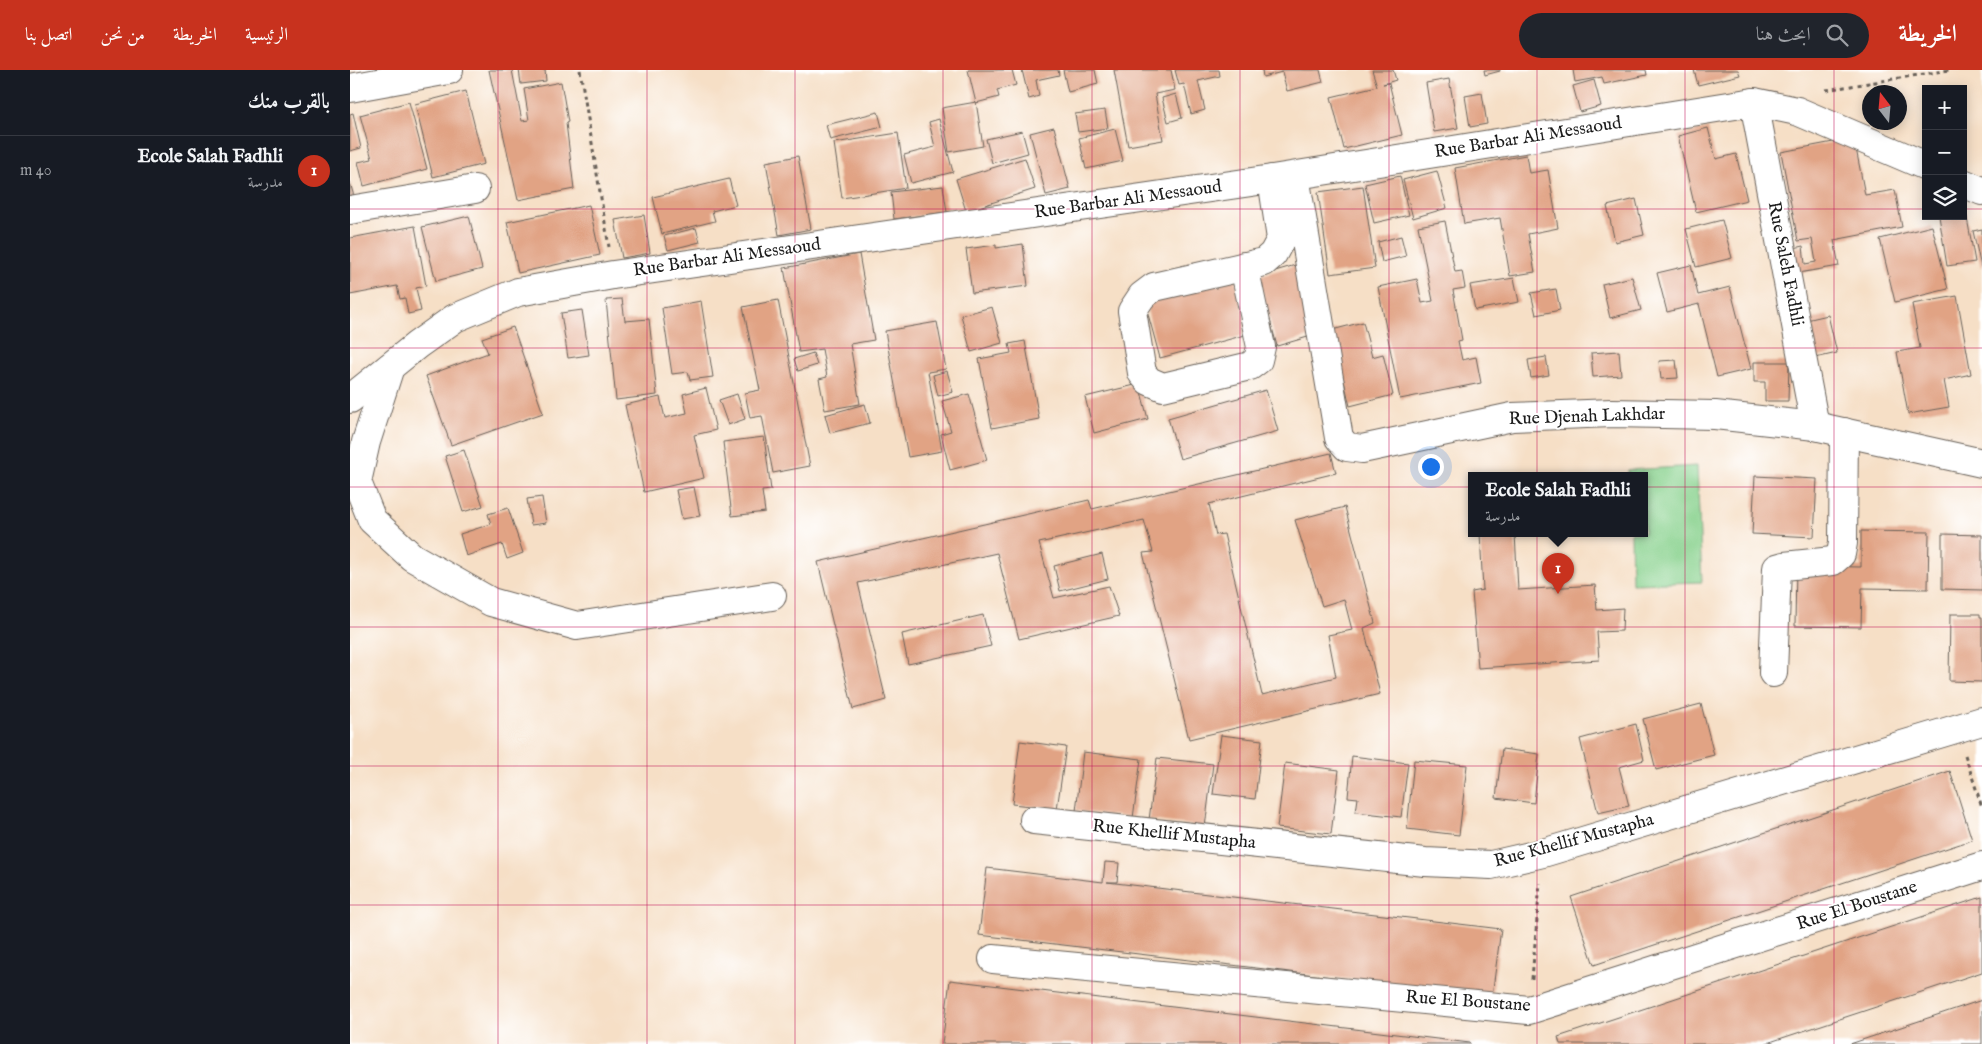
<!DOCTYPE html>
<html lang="ar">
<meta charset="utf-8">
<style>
body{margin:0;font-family:"IM FELL English",Amiri,serif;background:#20242c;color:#f1f3f6;direction:rtl}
.controls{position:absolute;right:15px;top:15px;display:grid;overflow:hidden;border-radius:0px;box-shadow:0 2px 12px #0003}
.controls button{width:45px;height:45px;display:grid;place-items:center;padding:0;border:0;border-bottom:1px solid #363941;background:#171b24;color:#f1f3f6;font:25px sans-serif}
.compass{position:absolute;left:1512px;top:15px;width:45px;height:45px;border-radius:50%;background:#171b24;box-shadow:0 2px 12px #0003;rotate:344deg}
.you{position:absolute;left:1080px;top:396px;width:18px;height:18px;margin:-12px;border:4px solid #fff;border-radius:50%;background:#1a73e8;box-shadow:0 0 0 8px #1a73e833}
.badge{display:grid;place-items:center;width:32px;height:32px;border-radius:50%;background:#c8321e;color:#fff;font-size:16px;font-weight:700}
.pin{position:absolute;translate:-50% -41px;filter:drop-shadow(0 1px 2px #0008)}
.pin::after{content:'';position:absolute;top:26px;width:18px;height:15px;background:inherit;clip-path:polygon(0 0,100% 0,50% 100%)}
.popup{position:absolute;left:1118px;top:402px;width:180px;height:65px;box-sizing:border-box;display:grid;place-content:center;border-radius:0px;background:#171b24;filter:drop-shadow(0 1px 4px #0005);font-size:16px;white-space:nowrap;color:#9ea1a6}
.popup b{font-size:19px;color:#f1f3f6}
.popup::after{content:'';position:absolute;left:50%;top:100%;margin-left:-10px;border:10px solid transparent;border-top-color:#171b24}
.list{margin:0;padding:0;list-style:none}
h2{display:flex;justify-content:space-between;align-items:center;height:65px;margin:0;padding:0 20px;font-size:21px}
h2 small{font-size:16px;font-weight:400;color:#9ea1a6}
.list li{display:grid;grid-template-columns:32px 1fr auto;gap:15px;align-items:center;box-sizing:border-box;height:70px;padding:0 20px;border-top:1px solid #363941}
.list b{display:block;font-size:19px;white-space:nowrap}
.list p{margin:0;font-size:16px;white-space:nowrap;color:#9ea1a6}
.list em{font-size:16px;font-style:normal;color:#9ea1a6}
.icon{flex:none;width:28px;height:28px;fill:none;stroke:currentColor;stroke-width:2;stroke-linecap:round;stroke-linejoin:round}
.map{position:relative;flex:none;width:1632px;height:974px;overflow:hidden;direction:ltr}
header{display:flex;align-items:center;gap:30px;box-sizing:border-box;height:70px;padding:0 25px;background:#c8321e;color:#fff}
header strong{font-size:24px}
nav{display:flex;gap:28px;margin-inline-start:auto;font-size:18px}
.search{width:350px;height:45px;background:#20242c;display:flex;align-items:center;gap:12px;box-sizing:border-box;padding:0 18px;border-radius:28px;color:#9ea1a6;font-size:19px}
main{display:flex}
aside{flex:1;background:#171b24}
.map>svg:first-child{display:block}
</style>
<header>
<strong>الخريطة</strong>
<div class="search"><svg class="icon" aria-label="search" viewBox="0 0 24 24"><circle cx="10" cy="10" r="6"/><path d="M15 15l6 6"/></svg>ابحث هنا</div>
<nav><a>الرئيسية</a><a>الخريطة</a><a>من نحن</a><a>اتصل بنا</a></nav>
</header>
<main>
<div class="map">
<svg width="1632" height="974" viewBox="0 0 1632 974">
<rect width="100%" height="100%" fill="#fff"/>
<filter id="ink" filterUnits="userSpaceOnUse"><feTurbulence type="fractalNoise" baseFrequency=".02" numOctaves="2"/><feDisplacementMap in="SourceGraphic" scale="10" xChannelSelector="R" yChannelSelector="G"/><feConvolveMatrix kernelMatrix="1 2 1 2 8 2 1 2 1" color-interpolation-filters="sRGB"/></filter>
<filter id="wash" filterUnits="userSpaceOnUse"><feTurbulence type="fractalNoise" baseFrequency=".0096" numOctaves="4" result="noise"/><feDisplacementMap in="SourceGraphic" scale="20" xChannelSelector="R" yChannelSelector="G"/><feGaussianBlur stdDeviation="1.12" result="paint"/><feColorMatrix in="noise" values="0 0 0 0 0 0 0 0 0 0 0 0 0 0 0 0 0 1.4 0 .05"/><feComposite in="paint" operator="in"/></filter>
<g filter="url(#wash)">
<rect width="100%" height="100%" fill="#f6dfc6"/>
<path fill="#89d28e" stroke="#527755" d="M1347 396 1352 512 1282 514 1281 463H1294V405H1278V400Z"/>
<g id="blocks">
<g fill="#e1a384">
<path d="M139 0H162L172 51 179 50 174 19 211 12 218 52 216 53 224 119 168 130Z"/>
<path d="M169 0H195L196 11 171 14Z"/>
<path d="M618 0H662L666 15 647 20 649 27 626 33Z"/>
<path d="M672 0H708L709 5 686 10 689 26 679 29Z"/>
<path d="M713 0H745L748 14 718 22Z"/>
<path d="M764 0H821L825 20 805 24 813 70 778 76Z"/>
<path d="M825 0H869L870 6 848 11 855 40 841 44 834 14 829 15Z"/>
<path d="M912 0H970L973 12 937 21 932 2 913 7Z"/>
<path d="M1022 0H1043L1046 10 1033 14 1039 13 1052 65 994 79 981 27 1027 16Z"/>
<path d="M1134 0H1150V1L1135 5Z"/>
<path d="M1223 0H1296L1297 5 1254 14 1252 7 1225 12Z"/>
<path d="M1344 0H1388L1390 5 1348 15Z"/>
<path d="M1099 9 1108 58 1084 62 1076 13Z"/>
<path d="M1244 10 1251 36 1230 42 1223 16Z"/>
<path d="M116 21 134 94 83 107 65 34Z"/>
<path d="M1132 23 1137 54 1120 57 1115 26Z"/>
<path d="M826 24 832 48 818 52 812 28Z"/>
<path d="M59 32 77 99 14 116 8 92 22 89 10 45Z"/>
<path d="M626 32 633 76 599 82 592 38Z"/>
<path d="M755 40 758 58 728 62 725 44Z"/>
<path d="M528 42 532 57 480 70 476 55Z"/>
<path d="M3 43 11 78 0 81V44Z"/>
<path d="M589 49 603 102 561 113 554 85 585 77 579 52Z"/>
<path d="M704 57 720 119 696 125 680 63Z"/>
<path d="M1358 58 1366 89 1386 84 1397 130 1346 142 1328 66Z"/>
<path d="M765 59 773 91 736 99 729 68Z"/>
<path d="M672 61 678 83 642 93 636 69Z"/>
<path d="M548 63 556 118 492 128 484 73Z"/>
<path d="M1504 68 1515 125 1545 120 1552 157 1484 170 1489 196 1443 204 1439 179 1453 176 1455 194 1466 192 1462 169 1448 171 1431 82Z"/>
<path d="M1176 85 1179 103 1198 100 1208 158 1178 164 1185 202 1160 206 1150 148 1114 154 1105 98Z"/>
<path d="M448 86 461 159 429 165 416 92Z"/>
<path d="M675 88 685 119 616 141 606 109Z"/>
<path d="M1087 101 1097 138 1063 148 1053 110Z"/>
<path d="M1050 106 1059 145 1024 153 1015 114Z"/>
<path d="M379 109 386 135 362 141 365 151 312 164 303 127Z"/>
<path d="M0 112 6 134 0 135Z"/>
<path d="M593 116 597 142 544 149 541 122Z"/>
<path d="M1013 116 1025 198 980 204 968 122Z"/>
<path d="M1613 126 1625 192 1597 196 1589 146H1613Z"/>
<path d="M1286 129 1294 165 1265 172 1257 136Z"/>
<path d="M239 135 250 185 168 203 157 152Z"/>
<path d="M294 145 300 183 272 188 265 150Z"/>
<path d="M119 146 132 199 86 211 72 157Z"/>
<path d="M1372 150 1382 188 1346 197 1336 159Z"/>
<path d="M1095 151 1105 202 1112 201 1115 218 1103 220 1112 270 1108 271 1112 290 1126 287 1131 313 1050 329 1028 217 1067 209 1072 233 1083 231 1068 156Z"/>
<path d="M65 156 76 216 66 218 71 241 58 244 55 228 50 229 47 216 0 225V168Z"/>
<path d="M1582 156 1598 219 1545 232 1530 169Z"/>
<path d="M346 158 350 172 318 180 314 166Z"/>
<path d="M1632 159V197H1631L1623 161Z"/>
<path d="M1051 166 1056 186 1032 192 1028 172Z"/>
<path d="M673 174 678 216 622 223 616 179 646 175V178Z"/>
<path d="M509 184 524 270 500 274 510 334 475 340 469 309 477 307 472 279 449 282 434 198Z"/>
<path d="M949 194 968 264 927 276 908 206Z"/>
<path d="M1341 195 1348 225 1380 217 1401 299 1367 307 1349 234 1317 242 1307 203Z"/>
<path d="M1282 207 1291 240 1260 248 1252 214Z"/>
<path d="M1164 208 1169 232 1125 240 1120 215Z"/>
<path d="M885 209 899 264 810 288 795 233Z"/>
<path d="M1206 219 1210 240 1186 245 1181 223Z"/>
<path d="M1607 226 1621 304 1594 310 1599 337 1558 344 1547 282 1570 278 1562 234Z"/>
<path d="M272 229 275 251 299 249 307 325 266 330 256 230Z"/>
<path d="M428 230 460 396 423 403 412 346 400 348 395 323 410 320 393 237Z"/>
<path d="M351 231 363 307 340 310 338 302 322 304 312 238Z"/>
<path d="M642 237 652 273 621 282 611 245Z"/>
<path d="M232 240 239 285 218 288 211 243Z"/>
<path d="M1478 245 1487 283 1461 289 1452 251Z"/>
<path d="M587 252 596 299 578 302 592 381 558 387 535 261Z"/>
<path d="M1013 252 1022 287 1033 284 1043 325 1000 336 982 260Z"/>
<path d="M163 257 193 343 101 375 76 306 138 283 132 268Z"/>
<path d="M675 271 689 349 642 358 629 289 661 283 659 274Z"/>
<path d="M1269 281 1271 305 1243 307 1241 283Z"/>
<path d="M463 283 467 295 448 301 444 289Z"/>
<path d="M1196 287 1199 305 1181 308 1178 290Z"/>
<path d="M1326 290 1328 308 1311 309 1309 291Z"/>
<path d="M1404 292H1439L1438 331H1415V312H1404Z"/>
<path d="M597 301 603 322 588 326 583 305Z"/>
<path d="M789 314 798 349 744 363 735 327Z"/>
<path d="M356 318 366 360 344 365 354 408 294 422 275 335 310 327 315 348 337 343 333 324Z"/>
<path d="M916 320 928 361 830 389 818 348Z"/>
<path d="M387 324 395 349 378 355 369 330Z"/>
<path d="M619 324 637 390 600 400 591 364 601 361 592 331Z"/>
<path d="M515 334 520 353 480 363 475 345Z"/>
<path d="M414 367 421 420 412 421 415 442 382 446 373 372Z"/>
<path d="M114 380 133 436 113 442 95 386Z"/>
<path d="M981 383 986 403 859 434 866 465 874 464 912 625 986 607 978 565 1002 560 994 529 972 536 945 450 995 437 1025 553 1014 558 1030 624 839 669 793 483 803 482 794 450 689 473 704 528 759 516 769 546 669 569 647 483 508 513 536 630 503 639 468 492 739 430 742 439Z"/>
<path d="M1405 406 1467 409 1464 467 1402 464Z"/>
<path d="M344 417 350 446 332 449 326 420Z"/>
<path d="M192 427 196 453 181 455 177 429Z"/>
<path d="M158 438 173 483 157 489 152 474 116 486 110 464 141 454 138 444Z"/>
<path d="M1511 461 1579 462 1578 519 1512 518 1511 557 1445 556 1446 496 1511 497Z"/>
<path d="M1130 463H1165L1168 520 1245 515 1247 540 1273 538 1272 561 1247 562 1249 590 1128 598 1122 522 1133 520Z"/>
<path d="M1592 464 1632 465V520L1592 519Z"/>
<path d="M752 484 758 509 710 521 704 496Z"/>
<path d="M1600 544H1630V547H1632V612L1599 611Z"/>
<path d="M633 545 641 576 558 594 552 564Z"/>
<path d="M1351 634 1364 685 1306 700 1293 649Z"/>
<path d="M1286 654 1294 690 1269 697 1279 736 1248 743 1230 669Z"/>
<path d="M871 665 912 670 905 729 863 724Z"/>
<path d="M670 671 716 677 707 739 662 734Z"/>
<path d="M1152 679 1189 684 1184 733 1146 728Z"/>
<path d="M733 682 791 689 783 748 726 741Z"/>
<path d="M1002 686 1058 693 1051 747 1006 742 1008 728 998 727Z"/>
<path d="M807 688 863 694 855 757 799 750Z"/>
<path d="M1064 690 1117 695 1109 765 1057 759Z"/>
<path d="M935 693 989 700 981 764 927 758Z"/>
<path d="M1600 701 1622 770 1244 895 1221 827Z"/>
<path d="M755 792 769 793 767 812H757L1151 859 1142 926 629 865 637 798 753 812Z"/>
<path d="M1632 827V902L1414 974H1210L1208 967Z"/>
<path d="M600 910 1120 973V974H592Z"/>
<path d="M1632 930V974H1500Z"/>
</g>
</g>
</g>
<g filter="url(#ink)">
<use href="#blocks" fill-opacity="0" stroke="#686058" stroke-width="1"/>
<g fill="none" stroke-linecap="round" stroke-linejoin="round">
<defs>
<g id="minor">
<path d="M0 18 99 0"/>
<path d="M1404 32 1465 356"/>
<path d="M945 106 989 368 997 377 1012 379 1162 347 1262 343 1365 345 1465 356 1632 393"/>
<path d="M1613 113 1632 121"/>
<path d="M0 140 125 119"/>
<path d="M894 196 911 277 908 290 900 296 813 317 799 311 792 303 782 241 792 226 804 217 914 192 923 184 931 169 922 109"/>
<path d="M40 297 16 372 7 412 22 450 62 487 141 532 227 556 422 526"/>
<path d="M0 329 67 275 105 248 168 222 263 205 922 109 1404 32 1447 41 1576 96"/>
<path d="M1423 603 1427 498 1434 496 1483 491 1491 484 1493 473 1494 362"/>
<path d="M684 750 1075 792 1141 795 1193 783 1632 651"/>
<path d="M643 889 1179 940 1632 796"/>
</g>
</defs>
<use href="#minor" stroke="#686058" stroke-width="30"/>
<g stroke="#686058" stroke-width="3" stroke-dasharray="4 4" stroke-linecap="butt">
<path d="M230 0 259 177"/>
<path d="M1476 20 1599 0"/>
<path d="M1615 685 1632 737"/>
<path d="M1182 909 1190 813"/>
</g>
<use href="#minor" stroke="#fff" stroke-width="28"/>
</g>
</g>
<path fill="none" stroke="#c2185b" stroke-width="1" stroke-opacity="0.55" d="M148 0V974M297 0V974M445 0V974M593 0V974M742 0V974M890 0V974M1039 0V974M1187 0V974M1335 0V974M1484 0V974M0 139H1576M1613 139H1632M0 278H1632M0 417H1632M0 557H1632M0 696H1632M0 835H1632"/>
<g text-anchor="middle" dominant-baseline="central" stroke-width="4" stroke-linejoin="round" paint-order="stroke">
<g font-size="18" fill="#1c1c1c" stroke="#fff">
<text transform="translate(1178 68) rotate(-9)">Rue Barbar Ali Messaoud</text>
<text transform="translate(778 130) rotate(-8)">Rue Barbar Ali Messaoud</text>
<text transform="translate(377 188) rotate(-8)">Rue Barbar Ali Messaoud</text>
<text transform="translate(1435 194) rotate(79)">Rue Saleh Fadhli</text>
<text transform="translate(1237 347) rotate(-2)">Rue Djenah Lakhdar</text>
<text transform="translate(824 765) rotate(6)">Rue Khellif Mustapha</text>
<text transform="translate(1224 771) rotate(-15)">Rue Khellif Mustapha</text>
<text transform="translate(1507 836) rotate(-18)">Rue El Boustane</text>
<text transform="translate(1118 932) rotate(4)">Rue El Boustane</text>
</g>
</g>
</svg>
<div class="controls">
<button>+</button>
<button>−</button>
<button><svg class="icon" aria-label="layers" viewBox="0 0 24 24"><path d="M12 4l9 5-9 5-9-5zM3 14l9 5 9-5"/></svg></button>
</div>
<svg class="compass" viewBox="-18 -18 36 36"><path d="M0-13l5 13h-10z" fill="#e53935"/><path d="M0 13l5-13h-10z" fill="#9ea1a6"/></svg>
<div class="you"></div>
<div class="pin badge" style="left:1208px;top:524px">1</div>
<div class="popup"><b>Ecole Salah Fadhli</b>مدرسة</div>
</div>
<aside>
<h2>بالقرب منك<small></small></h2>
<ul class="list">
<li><span class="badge">1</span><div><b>Ecole Salah Fadhli</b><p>مدرسة</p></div><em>40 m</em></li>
</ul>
</aside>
</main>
